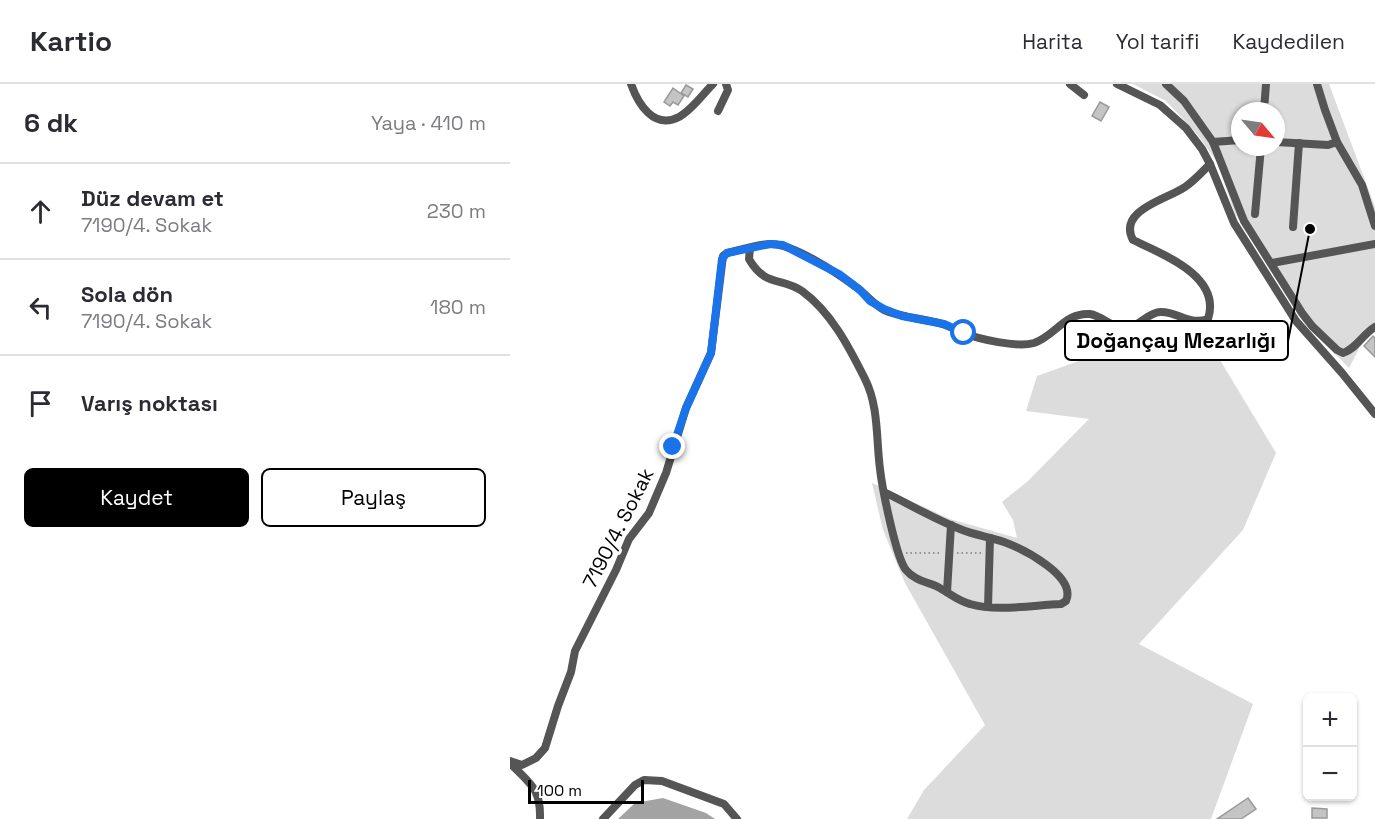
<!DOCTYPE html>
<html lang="tr">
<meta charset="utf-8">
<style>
body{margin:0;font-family:"Space Grotesk",sans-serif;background:#f7f7f7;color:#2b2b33}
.controls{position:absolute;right:18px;bottom:18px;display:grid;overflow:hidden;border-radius:9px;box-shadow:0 2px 4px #0004}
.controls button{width:54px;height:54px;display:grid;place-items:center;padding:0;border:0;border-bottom:2px solid #e1e1e2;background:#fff;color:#2b2b33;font:30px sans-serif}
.compass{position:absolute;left:721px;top:18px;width:54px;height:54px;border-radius:50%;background:#fff;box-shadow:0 2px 4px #0004;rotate:119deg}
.scale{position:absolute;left:18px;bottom:15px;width:116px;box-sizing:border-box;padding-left:6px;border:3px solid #000;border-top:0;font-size:16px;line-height:21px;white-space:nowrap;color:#000;-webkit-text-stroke:4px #fff;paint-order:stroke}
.stop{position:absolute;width:18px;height:18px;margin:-14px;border:4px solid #1a73e8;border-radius:50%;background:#fff}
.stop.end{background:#1a73e8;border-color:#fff;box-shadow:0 2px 6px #0008}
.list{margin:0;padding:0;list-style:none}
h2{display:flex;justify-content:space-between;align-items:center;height:78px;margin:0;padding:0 24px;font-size:26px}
h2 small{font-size:20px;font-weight:400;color:#7c7c81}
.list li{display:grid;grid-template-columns:39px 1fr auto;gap:18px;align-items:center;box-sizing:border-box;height:96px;padding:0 24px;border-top:2px solid #e1e1e2}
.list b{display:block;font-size:22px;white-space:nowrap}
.list p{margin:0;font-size:20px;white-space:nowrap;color:#7c7c81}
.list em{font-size:20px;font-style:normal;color:#7c7c81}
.actions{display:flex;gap:12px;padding:18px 24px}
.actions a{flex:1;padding:14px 0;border:2px solid #000;border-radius:9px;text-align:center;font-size:21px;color:#000}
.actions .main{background:#000;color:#fff}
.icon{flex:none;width:33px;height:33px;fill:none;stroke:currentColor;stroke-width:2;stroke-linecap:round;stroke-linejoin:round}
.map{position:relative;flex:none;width:865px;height:735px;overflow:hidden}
header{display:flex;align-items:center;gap:36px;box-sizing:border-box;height:84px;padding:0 30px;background:#fff;border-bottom:2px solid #e1e1e2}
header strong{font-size:28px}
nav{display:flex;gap:33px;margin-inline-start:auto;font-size:21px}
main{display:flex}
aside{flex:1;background:#fff}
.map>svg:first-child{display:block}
</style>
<header>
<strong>Kartio</strong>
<nav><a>Harita</a><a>Yol tarifi</a><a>Kaydedilen</a></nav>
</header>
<main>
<aside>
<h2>6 dk<small>Yaya · 410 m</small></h2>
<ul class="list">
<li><svg class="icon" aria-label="ahead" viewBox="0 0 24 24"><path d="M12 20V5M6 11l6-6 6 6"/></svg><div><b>Düz devam et</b><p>7190/4. Sokak</p></div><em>230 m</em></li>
<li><svg class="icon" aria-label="left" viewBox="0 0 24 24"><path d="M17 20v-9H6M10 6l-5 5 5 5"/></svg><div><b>Sola dön</b><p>7190/4. Sokak</p></div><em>180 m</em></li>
<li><svg class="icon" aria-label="arrive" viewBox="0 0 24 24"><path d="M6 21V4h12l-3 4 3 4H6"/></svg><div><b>Varış noktası</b></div></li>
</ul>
<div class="actions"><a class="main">Kaydet</a><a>Paylaş</a></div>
</aside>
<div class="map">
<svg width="865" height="735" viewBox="0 0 865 735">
<rect width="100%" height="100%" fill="#fff"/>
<g fill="#dcdcdc" fill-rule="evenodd">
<path d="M623 0H819L865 123V247L854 255 839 284 792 236 747 161 725 130 707 78 687 50 656 17ZM730 27H766V63H730Z"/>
<path d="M645 251 664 254 710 276 766 369 733 446 629 560 743 620 701 735H397L414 706 475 641 395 499 373 446 362 399 440 435 507 454 503 436 492 418 518 397 579 335 516 327 527 292 577 274 587 258 638 266Z"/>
</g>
<path fill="#a3a3a3" d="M153 714 196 729 205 735H108L125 719Z"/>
<g fill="#c4c4c4" stroke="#999" stroke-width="1.5">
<path d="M176 1 183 5 178 13 171 9Z"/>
<path d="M163 4 174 12 168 21 163 18 160 22 154 18Z"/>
<path d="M590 18 599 23 591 37 582 32Z"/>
<path d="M863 252 865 254V273L854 262Z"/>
<path d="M738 714 746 725 731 735H707Z"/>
<path d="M802 724 817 725V734H802Z"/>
</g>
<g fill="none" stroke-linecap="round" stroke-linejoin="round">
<g stroke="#777" stroke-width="1.5" stroke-dasharray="1.5 3" stroke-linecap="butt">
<path d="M396 469H430"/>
<path d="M447 469H472"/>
</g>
<g stroke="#555" stroke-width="8">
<path d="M121 0C128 20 144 46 169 33 182 26 193 10 203 0"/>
<path d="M560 0 574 11"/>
<path d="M607 0 650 21 676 44 692 65 700 80 724 139 786 237 832 289 865 330"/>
<path d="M656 0 674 17 703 58 734 137 792 229 802 242 827 266 833 269C846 265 853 250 865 243"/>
<path d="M807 0 815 26 827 58 852 101 865 142"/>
<path d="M208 27 218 6 216 0"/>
<path d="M754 27 756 0"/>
<path d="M703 58 730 56"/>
<path d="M766 58 818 61 827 58"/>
<path d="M745 130 751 63"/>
<path d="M783 143 789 59"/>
<path d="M240 164 239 175C255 203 271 193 292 207 321 228 339 263 355 295 369 323 366 355 370 385 372 403 386 474 396 486 404 496 417 498 428 503 439 509 448 517 460 520 486 528 524 521 551 520L556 517C567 492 513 465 494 458 480 453 464 451 450 445 424 435 399 420 374 408"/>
<path d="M762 179 865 160"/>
<path d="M437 508 441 441"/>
<path d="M478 523 480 454"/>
<path d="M0 677 12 681 26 674 35 664 48 622 61 588 65 567 106 486 119 455 139 429 156 389 176 324 201 269 213 172 217 169C231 166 247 160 261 160 284 160 327 189 346 203 356 210 363 220 374 226 392 234 413 234 432 240 439 242 446 246 453 249 469 255 507 264 524 259 545 252 555 228 580 230 592 232 601 243 613 244 628 245 636 229 650 228 668 227 678 242 698 235 712 192 652 170 623 156 607 126 658 115 675 103 684 97 692 88 700 80"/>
<path d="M0 679C20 700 31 704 30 735"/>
<path d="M93 735 125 701 134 696 152 697 214 720 227 735"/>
</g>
</g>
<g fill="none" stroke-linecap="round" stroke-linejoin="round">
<path stroke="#1a73e8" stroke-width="8" d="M163 363 176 324 201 269 212 175 217 169 260 160 273 161 329 190 350 206 360 217 374 225 392 232 434 240 454 249"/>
</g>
<g text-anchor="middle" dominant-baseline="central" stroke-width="6" stroke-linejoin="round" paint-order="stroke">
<g font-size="20" fill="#000" stroke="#fff">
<text transform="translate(108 444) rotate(-63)">7190/4. Sokak</text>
</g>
</g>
<path fill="none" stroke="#000" stroke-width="2" d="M800 145L778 257"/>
<circle fill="#000" stroke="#fff" stroke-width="2" cx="800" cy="145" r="6"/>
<rect fill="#fff" stroke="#000" stroke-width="2" x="555" y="237" width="223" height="39" rx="6"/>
<g font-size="21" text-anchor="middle" font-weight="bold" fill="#000">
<text x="666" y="264">Doğançay Mezarlığı</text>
</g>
</svg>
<div class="controls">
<button>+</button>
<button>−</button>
</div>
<svg class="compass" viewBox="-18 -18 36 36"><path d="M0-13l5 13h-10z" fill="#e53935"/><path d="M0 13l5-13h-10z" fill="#7c7c81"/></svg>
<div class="scale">100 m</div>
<div class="stop" style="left:454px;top:249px"></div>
<div class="stop end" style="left:163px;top:363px"></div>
</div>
</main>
